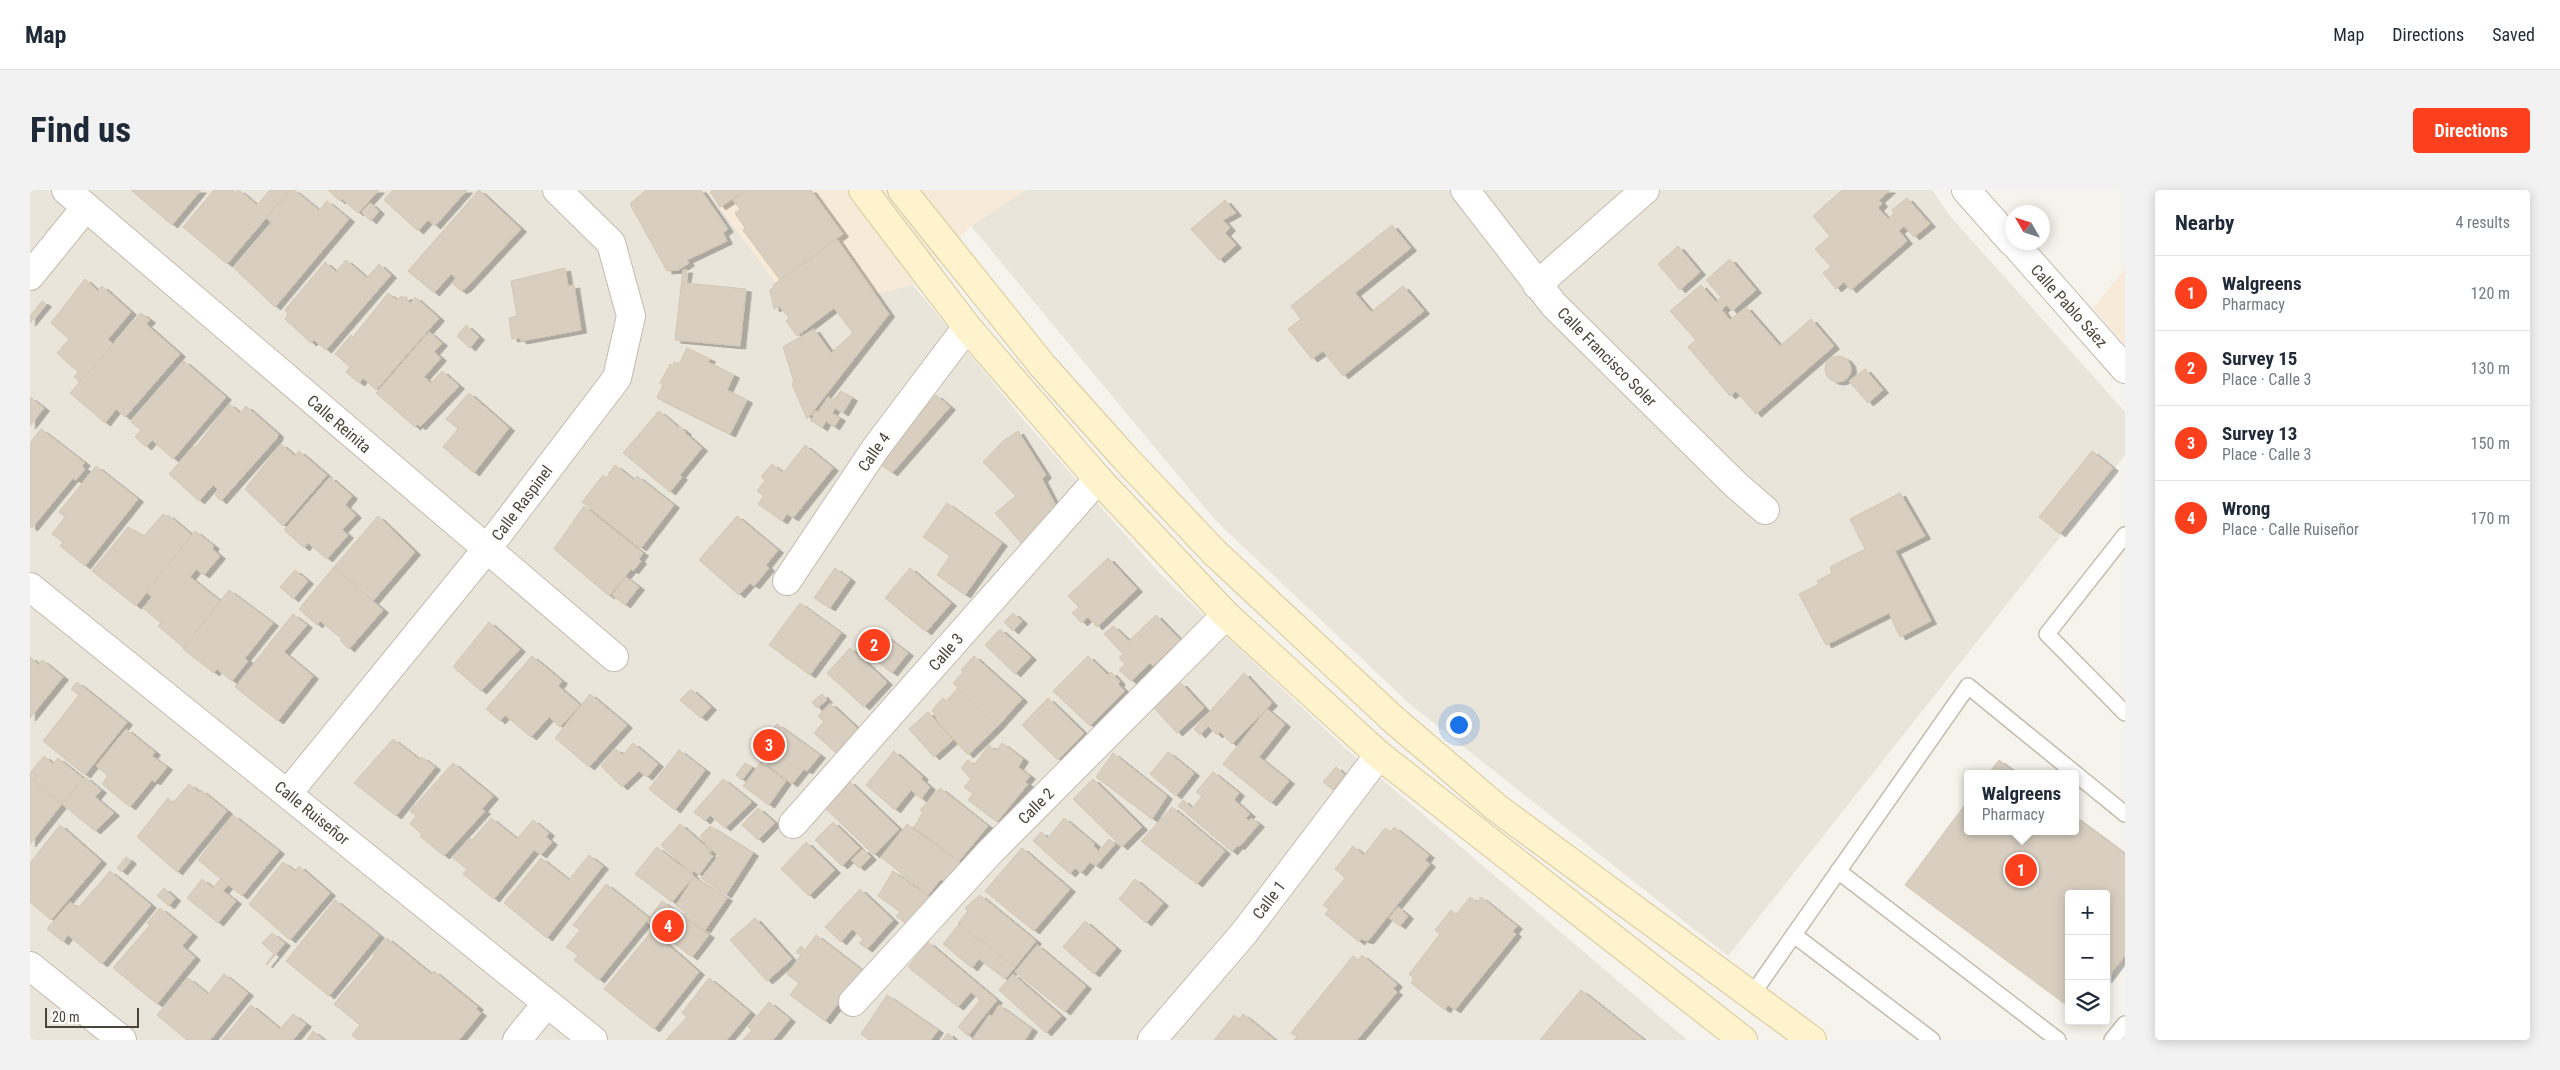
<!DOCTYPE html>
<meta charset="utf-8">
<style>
body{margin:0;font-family:"Roboto Condensed",sans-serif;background:#f2f2f3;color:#1f2937}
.controls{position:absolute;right:15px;bottom:15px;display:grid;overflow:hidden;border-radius:5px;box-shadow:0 2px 12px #0003}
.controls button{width:45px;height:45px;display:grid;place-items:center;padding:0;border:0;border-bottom:1px solid #e0e1e3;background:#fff;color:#1f2937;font:25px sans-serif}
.compass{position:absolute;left:1975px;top:15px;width:45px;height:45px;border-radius:50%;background:#fff;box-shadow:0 2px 12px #0003;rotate:309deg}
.scale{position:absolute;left:15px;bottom:12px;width:94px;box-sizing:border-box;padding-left:5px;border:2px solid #4b4439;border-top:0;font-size:14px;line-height:18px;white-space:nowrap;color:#4b4439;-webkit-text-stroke:4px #fff;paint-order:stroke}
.you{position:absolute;left:1428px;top:534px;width:18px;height:18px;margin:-12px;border:4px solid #fff;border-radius:50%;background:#1a73e8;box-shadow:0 0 0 8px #1a73e833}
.badge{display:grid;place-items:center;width:32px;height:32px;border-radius:50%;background:#fc3f1d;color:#fff;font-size:16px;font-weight:700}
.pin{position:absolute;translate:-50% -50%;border:2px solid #fff;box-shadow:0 1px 5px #0006}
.popup{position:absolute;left:1934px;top:580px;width:115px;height:65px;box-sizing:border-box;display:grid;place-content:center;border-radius:5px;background:#fff;filter:drop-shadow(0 1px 4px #0005);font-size:16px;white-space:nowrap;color:#747a83}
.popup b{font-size:19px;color:#1f2937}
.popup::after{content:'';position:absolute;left:50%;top:100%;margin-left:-10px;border:10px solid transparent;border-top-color:#fff}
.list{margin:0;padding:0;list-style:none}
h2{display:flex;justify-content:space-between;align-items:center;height:65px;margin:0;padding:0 20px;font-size:21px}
h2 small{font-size:16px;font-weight:400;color:#747a83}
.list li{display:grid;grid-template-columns:32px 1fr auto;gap:15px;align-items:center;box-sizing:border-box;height:75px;padding:0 20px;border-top:1px solid #e0e1e3}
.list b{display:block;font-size:19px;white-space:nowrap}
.list p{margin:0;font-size:16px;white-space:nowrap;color:#747a83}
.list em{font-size:16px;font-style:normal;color:#747a83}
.icon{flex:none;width:28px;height:28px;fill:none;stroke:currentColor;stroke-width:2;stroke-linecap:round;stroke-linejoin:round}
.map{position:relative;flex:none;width:2095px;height:850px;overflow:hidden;border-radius:5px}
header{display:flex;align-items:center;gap:30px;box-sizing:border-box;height:70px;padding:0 25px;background:#fff;border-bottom:1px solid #e0e1e3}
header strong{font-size:24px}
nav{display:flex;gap:28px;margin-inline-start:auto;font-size:18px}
.intro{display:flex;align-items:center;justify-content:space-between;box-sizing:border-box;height:120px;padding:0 30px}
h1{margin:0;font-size:35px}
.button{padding:12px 22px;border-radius:5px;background:#fc3f1d;color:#fff;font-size:18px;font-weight:700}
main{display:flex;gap:30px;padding:0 30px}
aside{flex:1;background:#fff;border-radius:5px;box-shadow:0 2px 12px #0003}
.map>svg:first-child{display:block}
</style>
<header>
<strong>Map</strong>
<nav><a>Map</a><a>Directions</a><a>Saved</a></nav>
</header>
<div class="intro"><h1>Find us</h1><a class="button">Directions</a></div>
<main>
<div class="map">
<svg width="2095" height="850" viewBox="0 0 2095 850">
<defs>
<filter id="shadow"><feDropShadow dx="5.5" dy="3" stdDeviation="0" flood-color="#0004"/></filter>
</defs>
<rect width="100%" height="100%" fill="#f6f3ec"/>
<g fill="#eae5da">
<path d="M0 0H677L768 123 883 95 992 228 1130 384 1314 557 1657 850H0Z"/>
<path d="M996 0H1902L1920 26 2095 222V265L1698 766 1382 516 1186 331 941 36Z"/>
</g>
<g fill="#f7ead8">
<path d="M677 0H996L941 36 883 95 768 123Z"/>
<path d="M2095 79V155L2063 118Z"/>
</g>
<g fill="#d8cfc1" stroke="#d3c7b4" filter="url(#shadow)">
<path d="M101 0H171L142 35Z"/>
<path d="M184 0H202L205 2 209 0 227 15 240 0H260L197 74 153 37Z"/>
<path d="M260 0H264L289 20 297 11 319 29 245 117 204 78 242 33 236 28Z"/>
<path d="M298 0H349L328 23 312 9 310 11Z"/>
<path d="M363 0H437L405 36 398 30 388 41 354 10Z"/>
<path d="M449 0 491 39 436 98 431 101 422 93 426 88 421 84 404 103 378 81Z"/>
<path d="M616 0H671L698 39 693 43 697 51 657 70 659 73 648 80 637 81 600 14Z"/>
<path d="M683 0H716L690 17 680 2Z"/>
<path d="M718 0H781L813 44 750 90 713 40 715 38 705 23 710 19 703 10Z"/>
<path d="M1812 0H1860L1849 10 1852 14 1848 18 1858 29 1864 23 1862 20 1877 8 1900 34 1884 47 1874 36 1869 41 1877 51 1821 100 1814 92 1806 99 1793 83 1801 77 1785 59 1800 46 1783 26Z"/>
<path d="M1195 10 1206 23 1193 30 1200 38 1195 43 1206 55 1189 70 1161 39Z"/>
<path d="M340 13 349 21 341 31 331 22Z"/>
<path d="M1362 35 1381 58 1325 103 1341 122 1373 96 1394 121 1313 186 1293 161 1282 169 1258 139 1271 129 1261 116Z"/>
<path d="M807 49 859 124 777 229 762 194 764 192 753 157 784 139 801 163 823 143 804 118 767 146 756 131 759 128 749 116 744 119 740 100 744 97 743 95Z"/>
<path d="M1648 56 1670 82 1650 100 1628 74Z"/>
<path d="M1700 69 1726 100 1702 121 1697 115 1692 120 1700 130 1716 117 1750 156 1781 129 1804 156 1726 224 1706 201 1700 206 1658 157 1666 150 1640 121 1671 95 1686 112 1691 107 1676 90Z"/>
<path d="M316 70 337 88 349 74 361 85 296 160 284 150 281 153 255 129 258 124 255 120 295 72 306 82Z"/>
<path d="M535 78 538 96 544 95 551 140 491 151 490 148 482 149 479 128 487 126 481 91Z"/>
<path d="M653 80H657L655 93 716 99 710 156 645 150Z"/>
<path d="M55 89 68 101 72 96 101 122 78 149 84 155 50 192 44 187 48 182 27 163 39 149 21 133Z"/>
<path d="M358 103 367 110 371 106 374 108 376 106 380 114 385 107 409 128 346 200 333 188 329 193 316 182 320 177 305 164 321 145 323 147Z"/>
<path d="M12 111 16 114 0 133V126Z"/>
<path d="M111 123 120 130 116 134 150 164 95 227 86 219 75 233 40 203Z"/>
<path d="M436 135 449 147 440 158 427 146Z"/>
<path d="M399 142 412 153 404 162 411 168 394 187 401 193 412 181 429 196 390 237 388 234 385 237 346 203Z"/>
<path d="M657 158 680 169 678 172 704 185 697 200 717 210 700 244 627 208 633 194 630 193 640 174 643 176 644 172 649 174Z"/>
<circle cx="1808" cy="179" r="13"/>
<path d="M154 171 196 207 143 269 122 250 116 257 105 247 111 240 101 232Z"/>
<path d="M1835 179 1853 200 1838 213 1819 191Z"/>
<path d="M811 201 822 208 813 223 805 218 802 223 810 228 804 237 796 231 792 238 781 230 784 226 782 225 786 220 788 222 798 207 803 210Z"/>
<path d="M439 203 479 238 444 283 413 257 428 239 416 229Z"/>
<path d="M906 205 920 217 862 283 848 272Z"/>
<path d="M0 207 14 218 0 236Z"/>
<path d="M199 214 210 223 216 216 248 244 247 248 191 311 185 305 189 300 183 295 169 311 139 284 164 256 166 257Z"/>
<path d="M629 221 647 236V239L649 236 656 242 655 243 672 258 650 285 652 287 640 302 593 263Z"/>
<path d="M11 239 55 273 52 276 55 279 46 290 43 288 2 338 0 336V253Z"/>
<path d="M988 241 1016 285 1012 289 1026 316 993 355 965 323 986 306 953 272 973 251Z"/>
<path d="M251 254 265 266 269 261 297 285 253 336 215 299Z"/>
<path d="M775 255 803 278 763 328 757 324 752 331 728 314 734 306 727 301 735 291 731 287 742 274 752 282 755 281Z"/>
<path d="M2062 261 2083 278 2030 344 2009 327Z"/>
<path d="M585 275 604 290 607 286 644 315 611 358 552 312 573 285 576 288Z"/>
<path d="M66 276 108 309 55 376 30 356 33 352 22 344 35 327 29 322Z"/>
<path d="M300 287 322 306 315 315 326 325 312 340 318 345 297 369 278 353 274 358 254 340Z"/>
<path d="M1870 303 1895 346 1865 361 1901 431 1870 447 1859 423 1796 455 1769 404 1789 394 1787 391 1802 383 1800 377 1835 359 1820 329Z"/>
<path d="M917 313 972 353 935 405 907 385 920 366 893 347Z"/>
<path d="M554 316 613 363 609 369 611 371 603 381 601 379 579 406 524 359Z"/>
<path d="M133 324 136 326 138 325 162 345 106 416 62 381 98 337 114 346Z"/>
<path d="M348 326 385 362 343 411 304 377Z"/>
<path d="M707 326 748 360 736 375 739 378 724 396 720 393 709 405 669 370Z"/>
<path d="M165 341 184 356 182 359 190 366 174 385 166 379 160 387 190 411 154 458 128 436 131 433 113 418 122 407 116 402Z"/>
<path d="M1078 368 1107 399 1067 437 1058 427 1052 433 1042 423 1049 417 1038 406Z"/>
<path d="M304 377 353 420 319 459 310 450 312 449 290 431 287 435 269 419Z"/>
<path d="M805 378 820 389 800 418 784 408Z"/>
<path d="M880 378 921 413 896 442 855 408Z"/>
<path d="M265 380 278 391 263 409 250 397Z"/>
<path d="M596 387 609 397 595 415 582 405Z"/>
<path d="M199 400 243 433 215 468 218 471 202 491 187 479 184 483 153 459Z"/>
<path d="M770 413 811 443 780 485 739 455Z"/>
<path d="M983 423 992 431 983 441 974 432Z"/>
<path d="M263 424 277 435 254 462 283 486 248 531 205 497Z"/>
<path d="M1126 425 1150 450 1123 476 1120 473 1101 491 1089 480 1095 474 1089 468 1093 464 1074 444 1083 436 1099 451Z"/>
<path d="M459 432 490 459 451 501 423 477Z"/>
<path d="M970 439 1001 467 985 484 955 455Z"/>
<path d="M853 444 878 463 862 483 838 464Z"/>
<path d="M820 458 857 492 834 517 797 483Z"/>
<path d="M502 466 532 491 528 496 550 515 530 537 519 527 501 547 475 525 470 531 456 519Z"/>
<path d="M944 466 992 509 967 537 923 493 933 482 931 480Z"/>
<path d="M1058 466 1078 485 1081 482 1090 492 1088 494 1095 501 1060 536 1023 501Z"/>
<path d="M0 467 9 475 12 470 33 487 0 528Z"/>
<path d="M1214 483 1242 513 1202 554 1190 542 1187 545 1178 536 1170 545 1164 539Z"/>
<path d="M47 492 97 532 55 585 13 551 49 505 41 499Z"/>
<path d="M1151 493 1174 518 1147 543 1124 518Z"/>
<path d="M928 498 967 537 938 565 909 533 902 520 913 508 916 511Z"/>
<path d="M661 499 681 517 671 528 650 510Z"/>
<path d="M560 504 597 535 559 577 525 548Z"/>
<path d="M792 504 797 510 787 518 782 512Z"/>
<path d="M1018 508 1054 543 1028 570 992 535Z"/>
<path d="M800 513 828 539 806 563 784 543 794 532 788 526Z"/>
<path d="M1237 519 1255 534 1229 567 1259 591 1241 613 1193 574Z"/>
<path d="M898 522 923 550 904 567 879 539Z"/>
<path d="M747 534 790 565 777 581 774 579 762 594 724 563Z"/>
<path d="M96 539 125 562 122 566 137 577 125 592 122 590 100 617 72 594 78 586 66 576Z"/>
<path d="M363 549 390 570 392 567 405 577 366 626 324 593Z"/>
<path d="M603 553 628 574 617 587 609 581 592 597 571 576 586 559 593 565Z"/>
<path d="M972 553 993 569 988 577 1000 586 995 592 998 594 967 632 938 610 943 604 934 597 941 589 931 578 938 570 944 575 959 555 966 561Z"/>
<path d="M649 560 675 580 645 620 619 599Z"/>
<path d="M864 561 893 587 891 589 900 597 891 609 881 600 865 620 836 595Z"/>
<path d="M1138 562 1164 583 1146 606 1120 584Z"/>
<path d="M1083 563 1137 606 1122 629 1066 587Z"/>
<path d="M14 566 23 574 28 568 54 589 32 614 0 588V583Z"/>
<path d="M1969 570 1987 584H1958Z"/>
<path d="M731 572 756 591 739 615 713 596Z"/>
<path d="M423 573 463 606 452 619 455 621 414 666 390 646 392 644 380 634 386 626 380 621Z"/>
<path d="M715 573 722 577 712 590 706 585Z"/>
<path d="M1306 577 1315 585 1303 600 1293 592Z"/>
<path d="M1183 582 1209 603 1204 610 1220 624 1216 628 1219 631 1221 628 1229 634 1209 657 1208 655 1202 662 1148 616 1153 610 1162 618 1172 606 1166 602Z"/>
<path d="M55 587 71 600 65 607 84 623 65 641 32 614Z"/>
<path d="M0 588 32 614 0 654Z"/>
<path d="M693 589 722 612 695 638 680 625 675 631 664 622Z"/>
<path d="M1063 589 1112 637 1092 657 1043 609Z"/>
<path d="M819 591 869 639 844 665 794 617Z"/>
<path d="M159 594 169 602 171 600 197 621 147 682 107 647 138 608 143 613Z"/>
<path d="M910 598 958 636 929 671 884 637 893 622 890 620Z"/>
<path d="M1937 612V641H2045V627L2095 664V765L2076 790V704H2039V817L1875 695Z"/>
<path d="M1142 617 1195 661 1167 694 1111 651Z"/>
<path d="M728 618 745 633 728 650 712 635Z"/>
<path d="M203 625 249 661 212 706 168 670Z"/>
<path d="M461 628 487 649 503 630 519 643 516 647 522 652 511 665 504 660 464 709 433 684 437 679 423 668 439 648 442 650Z"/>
<path d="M1034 628 1065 654 1063 656 1069 661 1079 649 1085 654 1066 676 1060 672 1051 683 1045 678 1040 684 1003 651 1011 642 1018 648Z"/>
<path d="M803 632 830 658 812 676 785 650Z"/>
<path d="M650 634 681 661 679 664 683 666 669 685 664 681 661 683 631 655Z"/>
<path d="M877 634 932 674 914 692 911 689 898 705 851 667Z"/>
<path d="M30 635 71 671 21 730 0 712V673Z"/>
<path d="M680 636 723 663 696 705 671 688 689 665 679 658 670 646Z"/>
<path d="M1364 637 1399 665 1395 670 1400 674 1338 751 1331 749 1329 752 1295 724 1299 719 1293 715 1315 688 1305 679 1323 656 1334 665 1355 638 1361 642Z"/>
<path d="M776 652 805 680 779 706 751 679Z"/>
<path d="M627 657 664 686 642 712 605 684Z"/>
<path d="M992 658 1040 699 1004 741 955 701Z"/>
<path d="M833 659 841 667 829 678 821 670Z"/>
<path d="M559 665 573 676 517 748 474 713 511 668 539 690Z"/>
<path d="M96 667 101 671 92 682 87 678Z"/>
<path d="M253 672 265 681 269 676 300 703 260 750 219 714Z"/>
<path d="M80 681 121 715 72 774 38 745 33 752 17 739 40 712 48 718Z"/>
<path d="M863 681 899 707 878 735 866 726 870 722 848 706Z"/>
<path d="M664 687 697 708 675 740 653 726 656 722 646 715Z"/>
<path d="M191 688 198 695 193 701 206 711 188 733 157 708 172 689 183 698Z"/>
<path d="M1105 689 1133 713 1116 733 1089 709Z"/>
<path d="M576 694 619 728 569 790 544 770 548 765 536 757 550 740 543 735Z"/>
<path d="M134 698 145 708 139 716 127 706Z"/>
<path d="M830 699 863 730 837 759 829 753 833 749 822 739 811 752 795 737Z"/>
<path d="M950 705 1006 751 985 777 928 733 938 721 935 718Z"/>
<path d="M1440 707 1447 712 1451 707 1487 736 1483 741 1486 744 1425 820 1418 815 1415 820 1381 793 1384 788 1379 784 1410 744 1405 740 1421 720 1426 725Z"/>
<path d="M305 710 349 745 299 806 256 771Z"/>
<path d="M632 711 679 745 662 767 617 732Z"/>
<path d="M1368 717 1378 726 1370 736 1359 728Z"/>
<path d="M130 718 162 744 152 756 165 767 127 814 83 778 120 735 117 733Z"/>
<path d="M725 728 762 769 737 791 700 750Z"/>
<path d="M1055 731 1086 758 1064 784 1033 757Z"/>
<path d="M929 734 985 777 975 789 949 769 942 778 913 754Z"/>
<path d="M622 741 669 782 624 839 574 799Z"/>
<path d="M242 743 255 753 237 775 236 774 244 764 232 753Z"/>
<path d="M786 745 833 781 795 831 760 805 769 793 757 784 771 765 766 762 771 756 775 760Z"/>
<path d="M357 748 401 784 404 781 448 817 446 819 451 823 429 850H328L322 845 330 835 304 814 345 765 343 764Z"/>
<path d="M898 752 967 810 938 846 928 837 950 810 941 802 928 817 878 777Z"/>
<path d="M1007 755 1056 796 1035 822 985 782Z"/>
<path d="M1332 765 1367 794 1363 799 1367 802 1327 850H1264L1267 847 1261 843 1323 766 1328 770Z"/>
<path d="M194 784 218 803 180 850H157L127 825 158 788 178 804Z"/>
<path d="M983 784 1031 826 1016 843 969 800Z"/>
<path d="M679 788 720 822 697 850H636L657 827 652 823Z"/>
<path d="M1551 800 1614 850H1510Z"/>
<path d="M857 805 908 840 901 850H839L831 844Z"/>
<path d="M739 812 760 829 743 850H713L722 840 718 837Z"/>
<path d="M221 815 250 839 263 824 276 834 263 850H192Z"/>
<path d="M969 815 1002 839 995 850H942L959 825 962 826Z"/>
<path d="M1213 824 1245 850H1184L1204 825 1209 829Z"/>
<path d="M283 841 294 850H277Z"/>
<path d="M918 843 925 850H912Z"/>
</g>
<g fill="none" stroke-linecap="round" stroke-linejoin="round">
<defs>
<g id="lane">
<path d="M2095 345 2017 444 2095 523"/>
<path d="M1808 681 2028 850"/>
<path d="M1764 745 1902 850"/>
<path d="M1721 806 1938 496 2095 624"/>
<path d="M2082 850 2095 834"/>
</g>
<g id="street">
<path d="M36 0 584 467"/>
<path d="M1435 0 1524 115 1705 294 1735 320"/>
<path d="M1936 0 1982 52"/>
<path d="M1983 52 2095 179"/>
<path d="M0 86 56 17"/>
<path d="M1507 95 1615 0"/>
<path d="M757 391 845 259 937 137"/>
<path d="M0 397 563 850"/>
<path d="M258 603 456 360 587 188 601 126 581 53 527 0"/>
<path d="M763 634 1068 289"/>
<path d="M0 776 92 850"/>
<path d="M823 812 959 663 1196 425"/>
<path d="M487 850 517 813"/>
<path d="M1122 850 1214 743 1349 565"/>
</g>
<g id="secondary">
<path d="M833 0 937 137 1068 289 1196 425 1349 565 1713 850"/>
<path d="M872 0 1012 175 1095 268 1185 363 1364 530 1467 618 1782 850"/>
</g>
</defs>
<use href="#lane" stroke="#c2bbae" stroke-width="18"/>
<use href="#street" stroke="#c2bbae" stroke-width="30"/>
<use href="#secondary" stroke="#d6c79b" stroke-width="30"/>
<use href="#lane" stroke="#fff" stroke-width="15"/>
<use href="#street" stroke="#fff" stroke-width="28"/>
<use href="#secondary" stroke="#fff3cd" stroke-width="28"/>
</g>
<g text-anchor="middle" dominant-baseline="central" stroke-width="4" stroke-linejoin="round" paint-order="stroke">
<g font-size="16" fill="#4b4439" stroke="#fff">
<text transform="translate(2039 116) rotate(48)">Calle Pablo Sáez</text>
<text transform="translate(1577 167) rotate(45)">Calle Francisco Soler</text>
<text transform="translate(309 234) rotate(41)">Calle Reinita</text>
<text transform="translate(844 262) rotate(-55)">Calle 4</text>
<text transform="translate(492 313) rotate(-53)">Calle Raspinel</text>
<text transform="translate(916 462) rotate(-49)">Calle 3</text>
<text transform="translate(1006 616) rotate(-45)">Calle 2</text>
<text transform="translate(282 623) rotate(39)">Calle Ruiseñor</text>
<text transform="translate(1239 710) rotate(-53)">Calle 1</text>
</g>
</g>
</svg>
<div class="controls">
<button>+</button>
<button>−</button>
<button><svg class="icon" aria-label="layers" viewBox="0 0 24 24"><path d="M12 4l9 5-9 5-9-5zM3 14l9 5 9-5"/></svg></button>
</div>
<svg class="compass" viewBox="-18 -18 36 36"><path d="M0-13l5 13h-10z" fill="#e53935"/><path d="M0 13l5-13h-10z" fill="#747a83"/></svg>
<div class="scale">20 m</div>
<div class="you"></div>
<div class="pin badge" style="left:1991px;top:680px">1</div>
<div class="popup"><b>Walgreens</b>Pharmacy</div>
<div class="pin badge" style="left:844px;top:455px">2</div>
<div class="pin badge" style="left:739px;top:555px">3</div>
<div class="pin badge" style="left:638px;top:736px">4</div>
</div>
<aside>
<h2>Nearby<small>4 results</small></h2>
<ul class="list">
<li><span class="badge">1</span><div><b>Walgreens</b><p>Pharmacy</p></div><em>120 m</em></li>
<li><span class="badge">2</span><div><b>Survey 15</b><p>Place · Calle 3</p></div><em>130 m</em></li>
<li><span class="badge">3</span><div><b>Survey 13</b><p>Place · Calle 3</p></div><em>150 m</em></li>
<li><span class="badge">4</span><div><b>Wrong</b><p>Place · Calle Ruiseñor</p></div><em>170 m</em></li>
</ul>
</aside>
</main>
